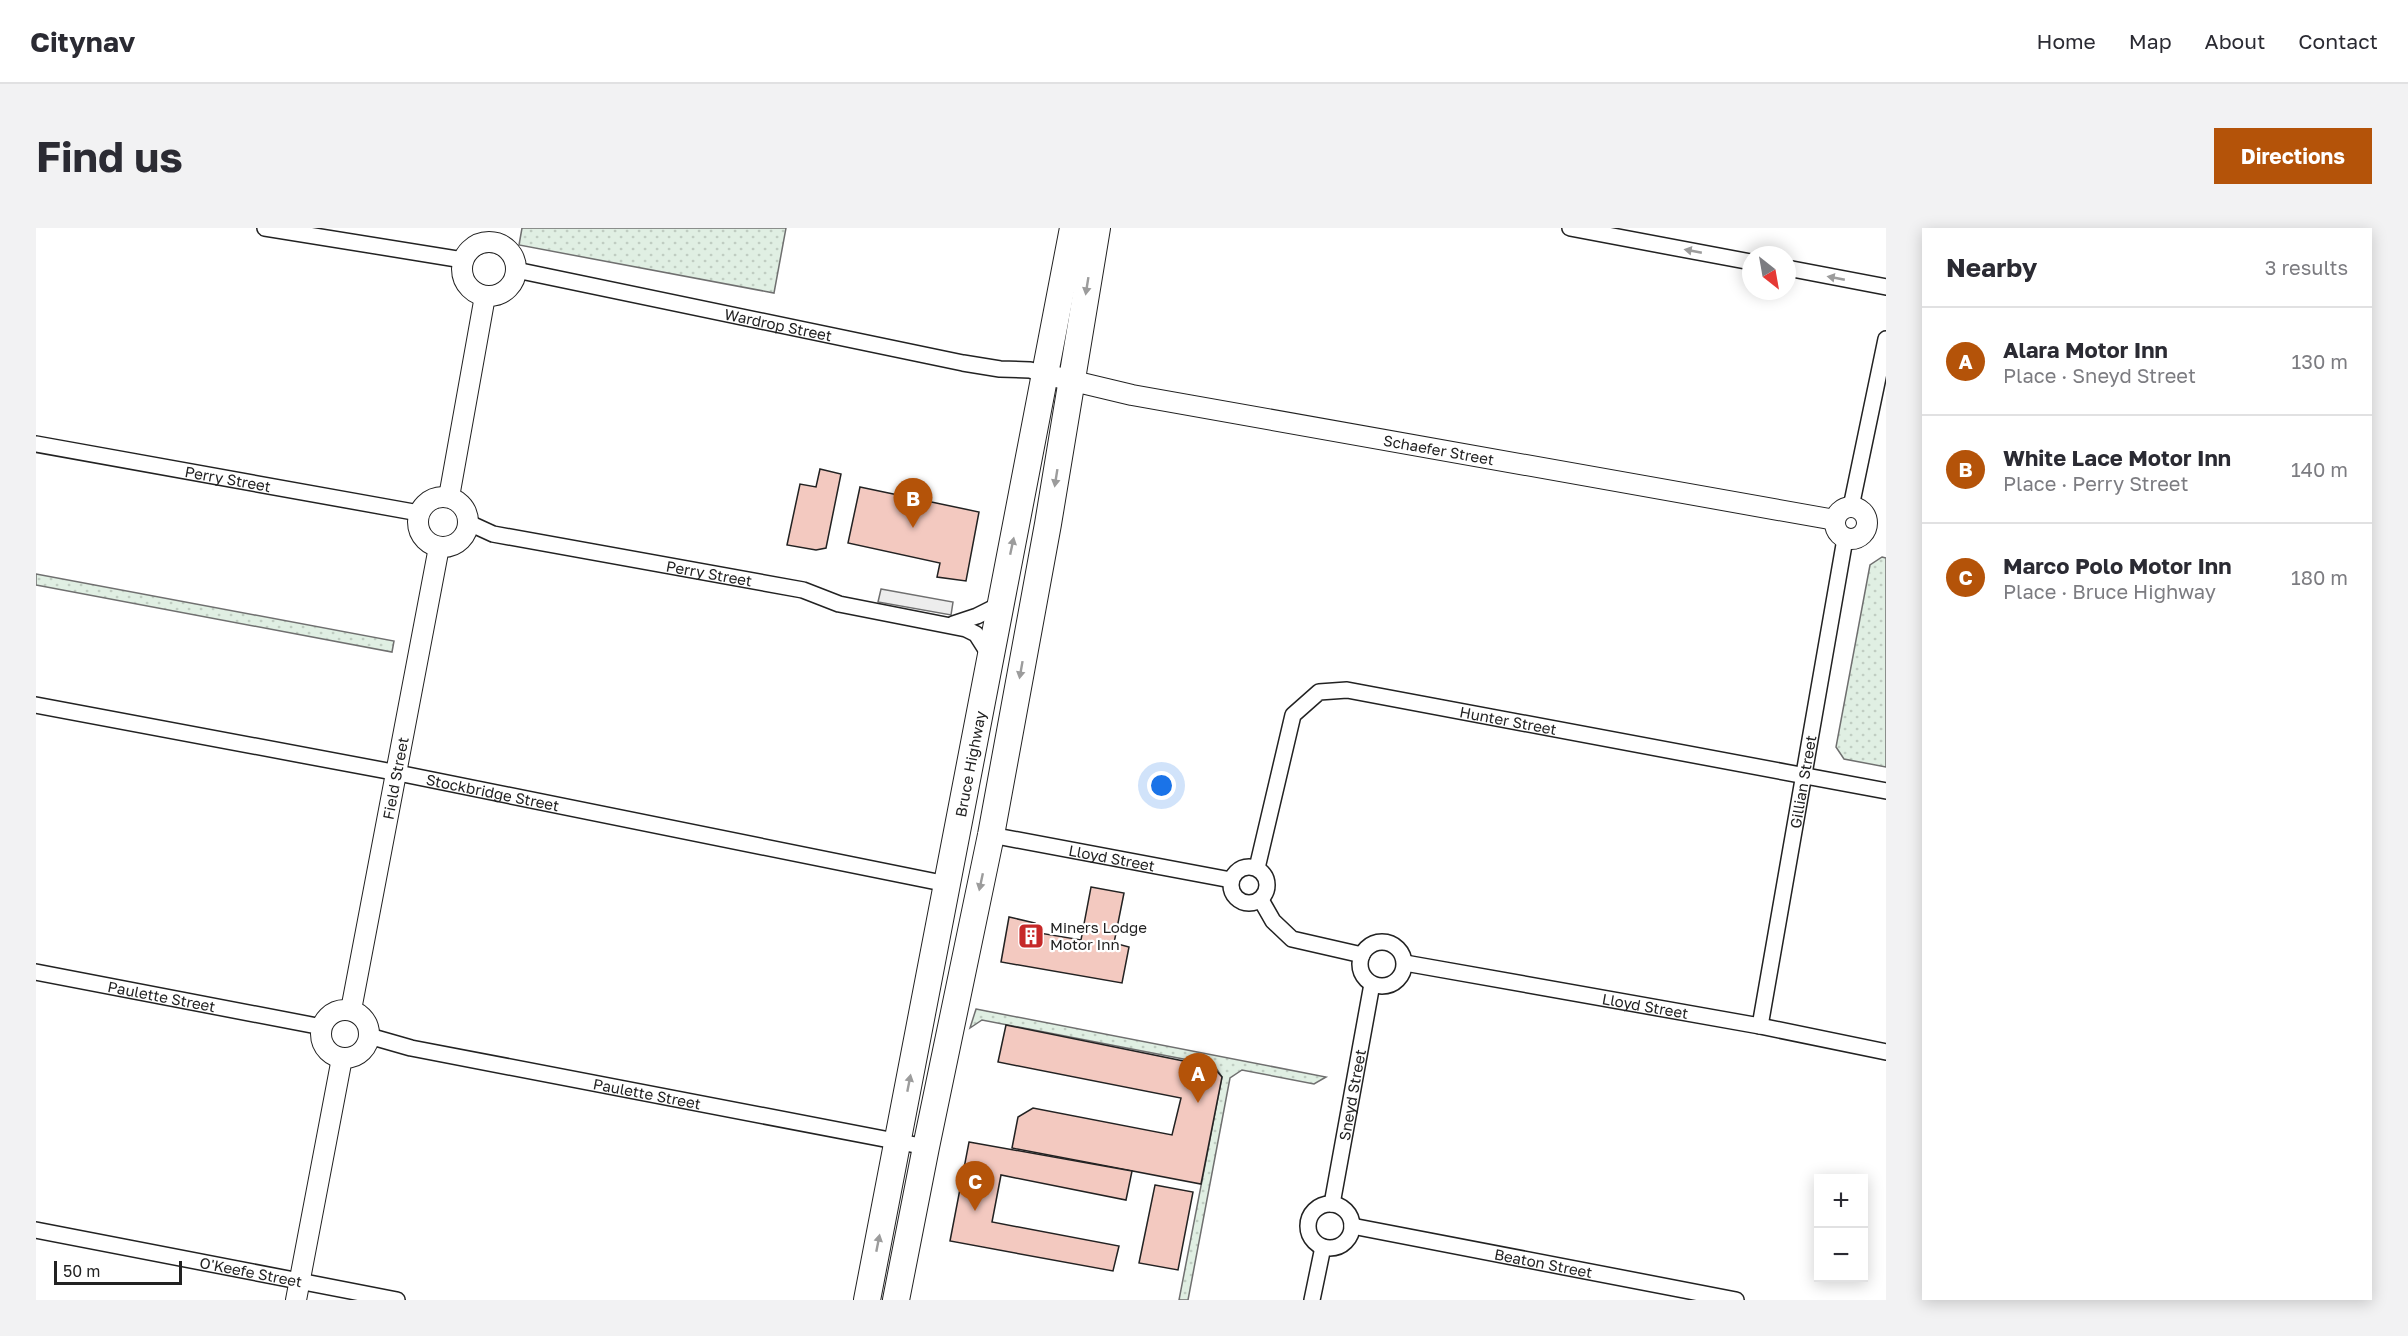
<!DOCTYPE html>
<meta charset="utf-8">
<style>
body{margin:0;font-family:"Golos Text",sans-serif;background:#f2f2f3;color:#2b2b33}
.controls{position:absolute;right:18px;bottom:18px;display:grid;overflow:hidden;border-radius:0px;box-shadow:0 3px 15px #0003}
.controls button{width:54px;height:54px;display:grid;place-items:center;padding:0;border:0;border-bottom:2px solid #e1e1e2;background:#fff;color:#2b2b33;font:30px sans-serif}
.compass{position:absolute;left:1706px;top:18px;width:54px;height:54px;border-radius:50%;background:#fff;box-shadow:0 3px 15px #0003;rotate:149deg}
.scale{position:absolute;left:18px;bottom:15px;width:128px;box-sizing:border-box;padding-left:6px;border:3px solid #222;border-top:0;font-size:16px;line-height:21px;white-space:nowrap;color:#222;-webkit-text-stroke:4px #fff;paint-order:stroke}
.you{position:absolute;left:1126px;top:558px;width:21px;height:21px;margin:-15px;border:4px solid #fff;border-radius:50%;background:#1a73e8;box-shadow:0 0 0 9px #1a73e833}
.badge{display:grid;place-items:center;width:39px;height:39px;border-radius:50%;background:#b45309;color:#fff;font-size:20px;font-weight:700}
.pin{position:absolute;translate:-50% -50px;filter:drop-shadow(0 2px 3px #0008)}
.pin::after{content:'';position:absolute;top:32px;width:21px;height:18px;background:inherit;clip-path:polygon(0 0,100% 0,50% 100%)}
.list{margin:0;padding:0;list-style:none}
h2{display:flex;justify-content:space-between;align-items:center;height:78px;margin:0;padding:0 24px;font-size:26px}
h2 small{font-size:20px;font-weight:400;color:#7c7c81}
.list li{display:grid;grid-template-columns:39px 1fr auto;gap:18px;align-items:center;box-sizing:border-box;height:108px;padding:0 24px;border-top:2px solid #e1e1e2}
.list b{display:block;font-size:22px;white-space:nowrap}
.list p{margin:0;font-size:20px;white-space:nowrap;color:#7c7c81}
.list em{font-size:20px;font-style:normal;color:#7c7c81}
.map{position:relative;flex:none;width:1850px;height:1072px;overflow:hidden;border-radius:0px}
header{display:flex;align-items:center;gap:36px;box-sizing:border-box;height:84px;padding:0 30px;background:#fff;border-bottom:2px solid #e1e1e2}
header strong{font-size:28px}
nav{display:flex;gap:33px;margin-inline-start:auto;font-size:21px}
.intro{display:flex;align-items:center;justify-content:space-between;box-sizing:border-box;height:144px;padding:0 36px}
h1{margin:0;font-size:42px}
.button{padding:15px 27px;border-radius:0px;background:#b45309;color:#fff;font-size:21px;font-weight:700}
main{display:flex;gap:36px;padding:0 36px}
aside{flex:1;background:#fff;border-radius:0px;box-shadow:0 3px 15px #0003}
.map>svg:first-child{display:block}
</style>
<header>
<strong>Citynav</strong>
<nav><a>Home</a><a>Map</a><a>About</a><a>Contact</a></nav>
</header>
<div class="intro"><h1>Find us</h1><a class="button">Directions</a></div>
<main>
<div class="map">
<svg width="1850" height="1072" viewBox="0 0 1850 1072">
<defs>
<pattern id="park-dots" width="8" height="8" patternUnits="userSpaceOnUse" patternTransform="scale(1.5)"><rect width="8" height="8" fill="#e0efe3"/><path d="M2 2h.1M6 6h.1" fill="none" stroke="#c0cdc2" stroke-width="1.8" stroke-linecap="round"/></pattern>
</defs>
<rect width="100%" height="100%" fill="#fff"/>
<g fill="url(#park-dots)" stroke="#6f6f6f" stroke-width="1.5">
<path d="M486 0H750L738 65 483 17Z"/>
<path d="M1846 329 1850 330V539L1808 531 1800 519 1834 337Z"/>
<path d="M0 346 358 413 356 424 0 357Z"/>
<path d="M940 781 1290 849 1278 856 1206 842 1194 850 1152 1072H1143L1186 849 1178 837 946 792 934 800Z"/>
</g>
<path fill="#ededed" stroke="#6f6f6f" stroke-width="1.5" d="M845 361 917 374 915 387 842 374Z"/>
<g fill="#f3c9c0" stroke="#222" stroke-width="1.5">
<path d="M784 241 805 246 790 320 780 322 751 317 764 256 780 259Z"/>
<path d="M824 259 943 284 930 353 901 349 904 335 812 315Z"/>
<path d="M1055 659 1088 665 1078 715 1093 719 1086 755 965 734 973 689 999 695 997 704 1045 712Z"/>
<path d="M970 797 1177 839 1186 849 1165 956 976 920 982 889 997 880 1136 907 1145 870 962 834Z"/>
<path d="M933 914 1096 943 1090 972 965 947 956 994 1083 1018 1077 1043 914 1013Z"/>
<path d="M1119 957 1157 964 1142 1042 1103 1035Z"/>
</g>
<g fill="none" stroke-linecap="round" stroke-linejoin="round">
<defs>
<g id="minor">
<path d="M229 0 427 32"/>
<path d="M1534 0 1715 34"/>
<path d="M1751 40 1850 59"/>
<path id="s1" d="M480 42 927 135 964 141 994 142 1008 146"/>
<path id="s2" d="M0 216 383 285"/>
<path d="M1815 279 1850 111"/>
<path id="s3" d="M433 295 457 306 767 362 803 376 930 401 940 406 954 428"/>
<path d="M917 396 941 388 965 376"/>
<path id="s4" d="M0 477 362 545 911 656"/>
<path id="s5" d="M955 607 1195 652"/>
<circle cx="1213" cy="657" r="18"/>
<path id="s6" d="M1221 640 1257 487 1283 464 1311 462 1850 563"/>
<path d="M1225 672 1237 693 1256 711 1326 727"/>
<circle cx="1346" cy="736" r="22"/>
<path id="s7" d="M1369 735 1724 798 1850 824"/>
<path id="s8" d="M0 744 286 799"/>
<path id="s9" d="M1724 798 1809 311"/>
<path id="s10" d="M333 808 375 820 890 919"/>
<path id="s11" d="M1296 976 1336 756"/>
<circle cx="1294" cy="998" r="22"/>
<path id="s12" d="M1316 998 1700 1072"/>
<path id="s13" d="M0 1002 361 1072"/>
<path d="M1276 1072 1287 1019"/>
</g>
<g id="tertiary">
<circle cx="453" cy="41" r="27"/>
<path id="s14" d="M1008 146 1096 167 1799 292"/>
<circle cx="407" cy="294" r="25"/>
<path d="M413 269 449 68"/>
<circle cx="1815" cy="295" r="16"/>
<path id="s15" d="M315 782 403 319"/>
<circle cx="309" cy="806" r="24"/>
<path d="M260 1072 306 830"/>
</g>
<g id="trunk">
<path id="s16" d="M831 1072 1037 0"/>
<path d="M860 1072 890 919 955 607 1012 296 1061 0"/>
</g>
</defs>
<use href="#minor" stroke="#222" stroke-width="18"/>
<use href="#tertiary" stroke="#222" stroke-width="22"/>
<use href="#trunk" stroke="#222" stroke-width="28"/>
<use href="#minor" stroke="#fff" stroke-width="15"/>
<use href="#tertiary" stroke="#fff" stroke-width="20"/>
<use href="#trunk" stroke="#fff" stroke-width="26"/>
</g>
<defs><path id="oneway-solid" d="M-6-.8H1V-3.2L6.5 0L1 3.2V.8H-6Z" transform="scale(1.5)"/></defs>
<g fill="#9c9c9c">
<use href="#oneway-solid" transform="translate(1657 23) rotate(-169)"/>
<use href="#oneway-solid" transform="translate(1800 50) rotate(-169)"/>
<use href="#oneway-solid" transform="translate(1051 58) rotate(99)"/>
<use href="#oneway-solid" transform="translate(1020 250) rotate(99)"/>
<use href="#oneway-solid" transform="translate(976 318) rotate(-78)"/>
<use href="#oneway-solid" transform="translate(985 442) rotate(100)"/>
<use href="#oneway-solid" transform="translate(945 654) rotate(102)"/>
<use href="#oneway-solid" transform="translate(873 855) rotate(-79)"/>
<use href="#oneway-solid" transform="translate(842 1015) rotate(-79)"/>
</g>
<defs>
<symbol id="building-square" viewBox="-11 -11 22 22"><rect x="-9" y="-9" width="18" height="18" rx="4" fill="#c62828" stroke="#fff"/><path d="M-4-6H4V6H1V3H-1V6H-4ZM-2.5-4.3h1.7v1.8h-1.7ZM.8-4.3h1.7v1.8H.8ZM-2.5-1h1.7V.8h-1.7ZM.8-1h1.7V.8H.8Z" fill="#fff"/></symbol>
</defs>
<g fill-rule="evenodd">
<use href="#building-square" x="980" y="693" width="30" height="30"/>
</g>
<g text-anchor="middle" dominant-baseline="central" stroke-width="4.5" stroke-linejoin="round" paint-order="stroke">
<g font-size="15" fill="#222" stroke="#fff">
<text stroke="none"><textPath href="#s1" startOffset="268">Wardrop Street</textPath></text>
<text stroke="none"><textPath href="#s14" startOffset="402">Schaefer Street</textPath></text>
<text stroke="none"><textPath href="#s2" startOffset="195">Perry Street</textPath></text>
<text stroke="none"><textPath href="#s3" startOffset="246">Perry Street</textPath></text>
<text stroke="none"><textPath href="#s6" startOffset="384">Hunter Street</textPath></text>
<text stroke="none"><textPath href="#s16" startOffset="546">Bruce Highway</textPath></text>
<text stroke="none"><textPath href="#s15" startOffset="236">Field Street</textPath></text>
<text stroke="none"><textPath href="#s9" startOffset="248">Gillian Street</textPath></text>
<text stroke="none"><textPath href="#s4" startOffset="465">Stockbridge Street</textPath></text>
<text stroke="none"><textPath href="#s5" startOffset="123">Lloyd Street</textPath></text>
<text stroke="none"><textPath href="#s8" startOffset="128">Paulette Street</textPath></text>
<text stroke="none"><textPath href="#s7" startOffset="244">Lloyd Street</textPath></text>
<text stroke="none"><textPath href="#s10" startOffset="284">Paulette Street</textPath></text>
<text stroke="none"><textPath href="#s11" startOffset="111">Sneyd Street</textPath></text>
<text stroke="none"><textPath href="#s12" startOffset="195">Beaton Street</textPath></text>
<text stroke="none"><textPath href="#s13" startOffset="219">O'Keefe Street</textPath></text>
</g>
<g font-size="15" fill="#222" stroke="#fff" text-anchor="start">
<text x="1014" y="699">Miners Lodge<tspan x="1014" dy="17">Motor Inn</tspan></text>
</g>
</g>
</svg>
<div class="controls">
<button>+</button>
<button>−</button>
</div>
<svg class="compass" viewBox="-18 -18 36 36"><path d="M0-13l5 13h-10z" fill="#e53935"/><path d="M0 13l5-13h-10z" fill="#7c7c81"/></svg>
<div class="scale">50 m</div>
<div class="you"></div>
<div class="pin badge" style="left:1162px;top:875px">A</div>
<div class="pin badge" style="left:877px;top:300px">B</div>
<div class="pin badge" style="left:939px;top:983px">C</div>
</div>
<aside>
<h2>Nearby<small>3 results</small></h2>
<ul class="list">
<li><span class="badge">A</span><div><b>Alara Motor Inn</b><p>Place · Sneyd Street</p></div><em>130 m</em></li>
<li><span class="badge">B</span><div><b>White Lace Motor Inn</b><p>Place · Perry Street</p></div><em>140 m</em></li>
<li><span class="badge">C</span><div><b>Marco Polo Motor Inn</b><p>Place · Bruce Highway</p></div><em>180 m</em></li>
</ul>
</aside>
</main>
